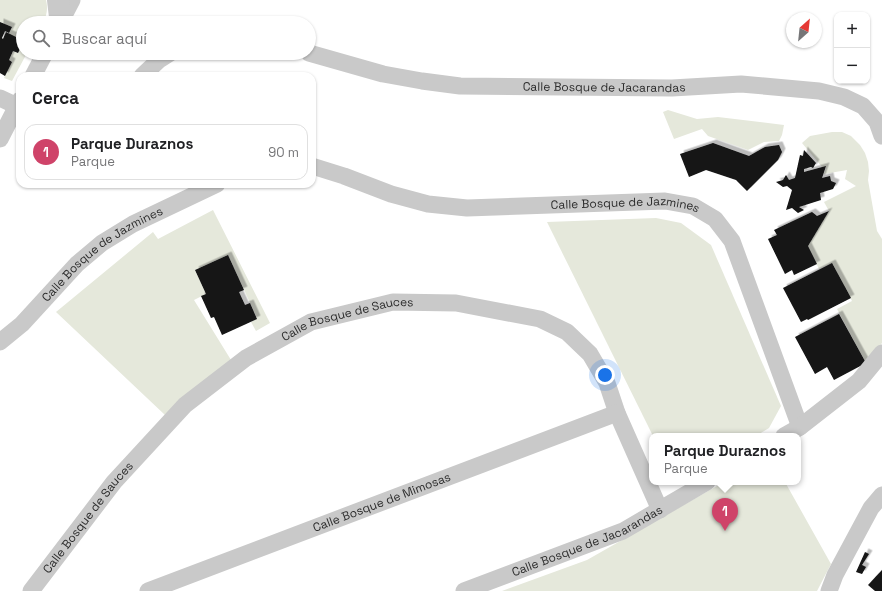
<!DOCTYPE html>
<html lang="es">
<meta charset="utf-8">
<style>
body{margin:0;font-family:"Space Grotesk",sans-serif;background:#f2f2f2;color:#202124}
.controls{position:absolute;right:12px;top:12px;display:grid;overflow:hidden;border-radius:8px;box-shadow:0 1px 3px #0004}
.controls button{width:36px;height:36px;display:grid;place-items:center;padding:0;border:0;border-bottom:1px solid #e0e0e0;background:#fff;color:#202124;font:20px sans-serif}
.compass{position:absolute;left:786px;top:12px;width:36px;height:36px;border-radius:50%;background:#fff;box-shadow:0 1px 3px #0004;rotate:27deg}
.you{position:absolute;left:605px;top:375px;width:14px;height:14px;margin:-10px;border:3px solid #fff;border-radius:50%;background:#1a73e8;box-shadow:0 0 0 6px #1a73e833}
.badge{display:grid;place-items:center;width:26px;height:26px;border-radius:50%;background:#cf4369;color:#fff;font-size:13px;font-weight:700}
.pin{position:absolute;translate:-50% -33px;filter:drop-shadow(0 1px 2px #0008)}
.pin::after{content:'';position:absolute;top:21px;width:14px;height:12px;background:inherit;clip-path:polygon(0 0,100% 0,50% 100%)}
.popup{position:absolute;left:649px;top:433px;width:152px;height:52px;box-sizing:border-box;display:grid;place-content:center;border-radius:8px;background:#fff;filter:drop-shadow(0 1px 3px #0005);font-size:13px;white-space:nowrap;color:#757577}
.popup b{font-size:15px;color:#202124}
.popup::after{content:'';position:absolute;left:50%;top:100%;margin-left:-8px;border:8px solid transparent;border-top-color:#fff}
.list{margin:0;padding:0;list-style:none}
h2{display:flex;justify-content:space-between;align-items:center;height:52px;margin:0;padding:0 16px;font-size:17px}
h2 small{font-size:13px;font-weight:400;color:#757577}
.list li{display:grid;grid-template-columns:26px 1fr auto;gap:12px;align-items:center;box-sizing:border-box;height:56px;margin:0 8px 8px;padding:0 8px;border:1px solid #e0e0e0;border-radius:12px}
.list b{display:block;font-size:15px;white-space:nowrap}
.list p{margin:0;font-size:13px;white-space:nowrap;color:#757577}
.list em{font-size:13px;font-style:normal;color:#757577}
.icon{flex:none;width:22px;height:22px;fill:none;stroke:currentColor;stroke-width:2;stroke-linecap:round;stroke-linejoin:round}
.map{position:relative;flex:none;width:882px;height:591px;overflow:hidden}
.search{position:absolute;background:#fff;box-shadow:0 1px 3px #0004;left:16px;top:16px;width:300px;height:44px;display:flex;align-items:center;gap:10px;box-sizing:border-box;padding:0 14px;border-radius:22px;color:#757577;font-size:15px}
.panel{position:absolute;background:#fff;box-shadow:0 1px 3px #0004;left:16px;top:72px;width:300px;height:116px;border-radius:12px}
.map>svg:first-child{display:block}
</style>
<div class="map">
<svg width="882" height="591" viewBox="0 0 882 591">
<defs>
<filter id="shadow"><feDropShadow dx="3.5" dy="-3.5" stdDeviation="0" flood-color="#0004"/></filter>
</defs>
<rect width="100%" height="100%" fill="#fff"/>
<g fill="#e5e8db">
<path d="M0 0H46C48 8 47 15 43 23H23V53H27L12 81 4 78 12 62 9 60 13 51 18 53 23 43 9 34 12 27 0 22Z"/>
<path d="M668 110 697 119 718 117 784 125 782 135 779 141 764 142 748 150 708 136 702 129 674 139 663 112Z"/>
<path d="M832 132H842L851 136 860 145 865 153 868 162 869 171 868 180 877 231 882 239V343L866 363 837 309 852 301 832 263 819 269 808 246 829 211 824 202 856 186 845 179 847 170 824 174 826 167H822L802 143 810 136Z"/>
<path d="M213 210 270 323 256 331 251 322 257 318 228 255 195 270 206 294 194 300 231 360 165 415 56 312 153 232 158 239Z"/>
<path d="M656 218 681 223 711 245 781 406 769 428 756 436H653L547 222Z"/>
<path d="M724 482H785L831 564 817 591H502L587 560Z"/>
</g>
<g fill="#131313" filter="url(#shadow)">
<path d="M0 22 12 27 9 33 5 31 2 38 3 39 6 32 20 39 19 41 23 43 18 53 13 51 9 60 12 62 5 76 0 73Z"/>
<path d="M713 143 749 156 765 147 779 145 782 152 778 160 747 191 736 180 706 170 689 177 680 154Z"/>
<path d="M804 150 816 163 813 168 811 167 804 169V172L826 166 822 178 830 176 831 181 836 183 833 189 820 193 821 200 799 207 804 210 798 213 792 208 786 210 792 190 787 186 783 187 776 182 783 180 786 175 789 180 795 178 800 155 803 156Z"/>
<path d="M829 211 808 246 817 264 794 275 792 270 785 274 768 239 777 235 774 230 812 212 817 216Z"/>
<path d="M228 255 244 290 239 292 245 305 250 303 257 319 222 335 214 317 211 318 201 296 206 294 195 270Z"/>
<path d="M832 263 851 298 808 320 807 319 801 322 783 288Z"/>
<path d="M839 314 866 363 834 380 827 367 815 374 795 337Z"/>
<path d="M865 552 869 554 862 565 866 567 862 574 856 572Z"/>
<path d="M882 570V591H875L868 585Z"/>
</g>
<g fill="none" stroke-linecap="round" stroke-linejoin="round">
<g stroke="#c9c9c9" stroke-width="17">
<path d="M60 23 72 0"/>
<path id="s1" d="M309 53 383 74 422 81 460 86 672 88 741 84 819 91 844 97 863 106 877 122 882 136"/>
<path d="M33 76 45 53"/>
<path d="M142 76 159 60 170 53"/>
<path d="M0 98 17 106"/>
<path d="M0 139 20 100"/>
<path id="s2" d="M312 166 344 176 391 194 428 204 467 208 665 201 693 206 715 219 732 241 800 427"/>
<path id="s3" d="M0 342 22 324 77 264 102 243 133 224 217 184"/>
<path d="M784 436 800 427 859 381 882 353"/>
<path id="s4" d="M31 591 114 482 185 405 246 358 311 322 393 302 456 303 540 319 567 332 590 354 607 383 617 413 660 510"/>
<path id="s5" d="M148 591 617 413"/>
<path id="s6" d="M464 591 623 531 707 482"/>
<path d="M829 591 835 575 871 508 882 495"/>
</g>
<path stroke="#c9c9c9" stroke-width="22" d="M58 0 60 17 59 23"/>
</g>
<g text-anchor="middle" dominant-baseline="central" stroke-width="4" stroke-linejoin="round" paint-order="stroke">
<g font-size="12" fill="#2c2c2c" stroke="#fff">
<text stroke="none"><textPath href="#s1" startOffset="299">Calle Bosque de Jacarandas</textPath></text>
<text stroke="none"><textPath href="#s2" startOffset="320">Calle Bosque de Jazmines</textPath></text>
<text stroke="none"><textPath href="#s3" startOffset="136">Calle Bosque de Jazmines</textPath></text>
<text stroke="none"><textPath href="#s4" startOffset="429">Calle Bosque de Sauces</textPath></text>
<text stroke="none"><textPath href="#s5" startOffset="250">Calle Bosque de Mimosas</textPath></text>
<text stroke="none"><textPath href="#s4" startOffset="93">Calle Bosque de Sauces</textPath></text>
<text stroke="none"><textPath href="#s6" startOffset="133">Calle Bosque de Jacarandas</textPath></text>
</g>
</g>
</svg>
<div class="controls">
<button>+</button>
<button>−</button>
</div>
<svg class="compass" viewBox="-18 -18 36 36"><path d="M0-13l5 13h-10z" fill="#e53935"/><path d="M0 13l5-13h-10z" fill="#757577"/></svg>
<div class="you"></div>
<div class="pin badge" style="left:725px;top:531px">1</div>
<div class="popup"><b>Parque Duraznos</b>Parque</div>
<div class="search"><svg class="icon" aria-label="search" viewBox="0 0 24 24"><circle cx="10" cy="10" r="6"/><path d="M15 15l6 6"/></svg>Buscar aquí</div>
<section class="panel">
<h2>Cerca<small></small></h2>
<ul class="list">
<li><span class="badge">1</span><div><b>Parque Duraznos</b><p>Parque</p></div><em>90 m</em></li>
</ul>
</section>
</div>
